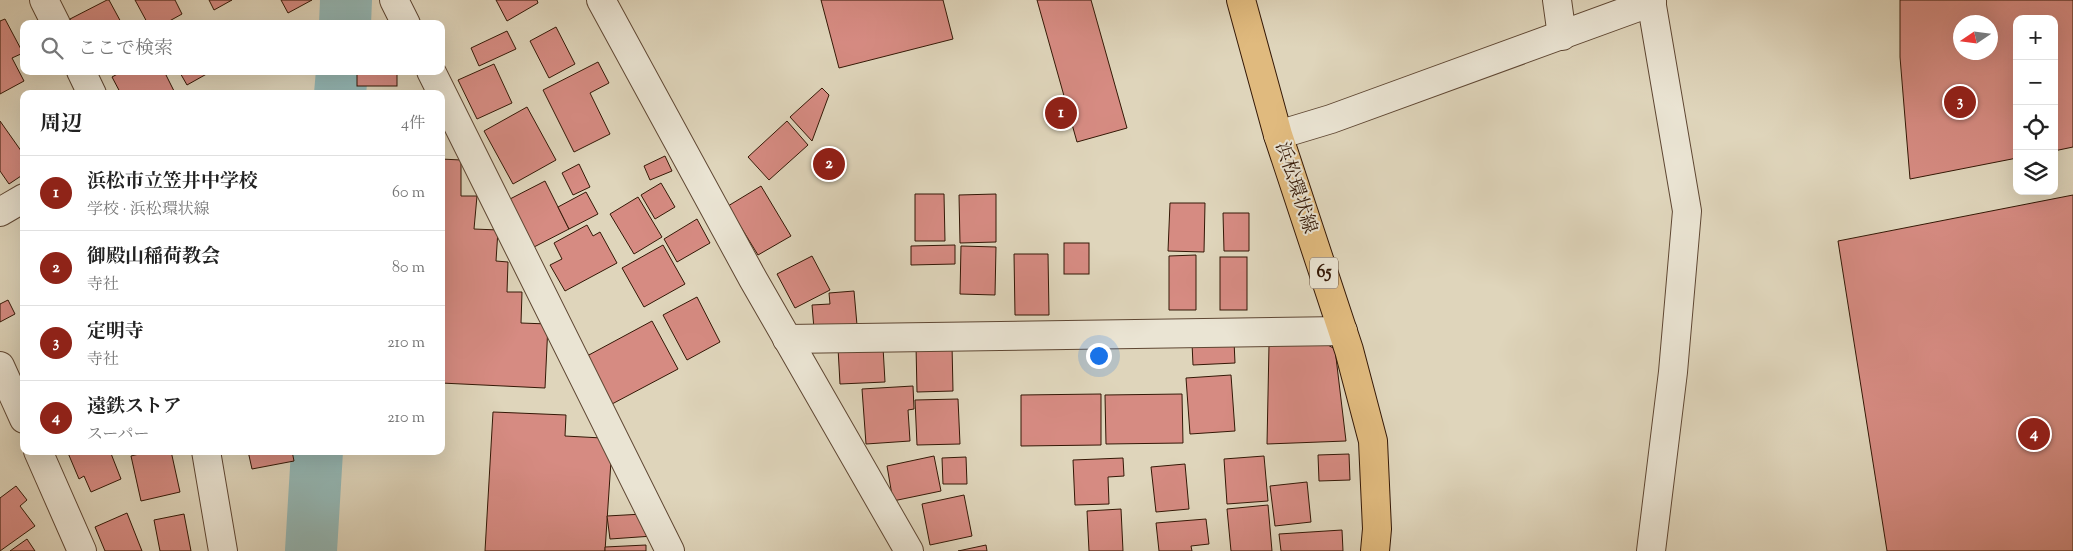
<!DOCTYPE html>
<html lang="ja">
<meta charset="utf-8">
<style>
body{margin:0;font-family:"Sorts Mill Goudy","Noto Serif JP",serif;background:#f6f6f6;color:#222}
.controls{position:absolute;right:15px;top:15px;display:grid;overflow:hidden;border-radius:10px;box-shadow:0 5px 20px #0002}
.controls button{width:45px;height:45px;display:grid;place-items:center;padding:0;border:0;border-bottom:1px solid #e0e0e0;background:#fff;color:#222;font:25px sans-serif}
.compass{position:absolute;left:1953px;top:15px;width:45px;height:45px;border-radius:50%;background:#fff;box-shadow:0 5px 20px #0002;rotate:257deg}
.you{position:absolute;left:1098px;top:355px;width:18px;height:18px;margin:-12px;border:4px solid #fff;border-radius:50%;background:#1a73e8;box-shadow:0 0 0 8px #1a73e833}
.badge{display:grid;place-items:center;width:32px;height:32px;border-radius:50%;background:#8f2418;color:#fff;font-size:16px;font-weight:700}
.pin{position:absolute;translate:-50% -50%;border:2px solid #fff;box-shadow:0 1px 5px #0006}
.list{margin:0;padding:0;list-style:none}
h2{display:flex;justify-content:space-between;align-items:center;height:65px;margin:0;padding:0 20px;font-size:21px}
h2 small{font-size:16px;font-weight:400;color:#767676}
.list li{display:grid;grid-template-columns:32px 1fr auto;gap:15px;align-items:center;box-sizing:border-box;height:75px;padding:0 20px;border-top:1px solid #e0e0e0}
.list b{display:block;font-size:19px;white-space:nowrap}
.list p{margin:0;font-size:16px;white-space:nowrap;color:#767676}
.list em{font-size:16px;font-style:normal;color:#767676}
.icon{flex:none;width:28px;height:28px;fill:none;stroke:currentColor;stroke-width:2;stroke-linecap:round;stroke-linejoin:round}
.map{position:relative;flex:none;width:2073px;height:551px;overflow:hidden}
.search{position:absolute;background:#fff;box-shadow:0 5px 20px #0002;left:20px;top:20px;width:425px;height:55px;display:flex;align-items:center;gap:12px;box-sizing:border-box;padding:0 18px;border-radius:10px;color:#767676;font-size:19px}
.panel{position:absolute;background:#fff;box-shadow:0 5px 20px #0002;left:20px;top:90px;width:425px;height:365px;border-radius:10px}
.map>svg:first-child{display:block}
</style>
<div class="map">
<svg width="2073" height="551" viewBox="0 0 2073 551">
<rect width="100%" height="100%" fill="#dfd5bb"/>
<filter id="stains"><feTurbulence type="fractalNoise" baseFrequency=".004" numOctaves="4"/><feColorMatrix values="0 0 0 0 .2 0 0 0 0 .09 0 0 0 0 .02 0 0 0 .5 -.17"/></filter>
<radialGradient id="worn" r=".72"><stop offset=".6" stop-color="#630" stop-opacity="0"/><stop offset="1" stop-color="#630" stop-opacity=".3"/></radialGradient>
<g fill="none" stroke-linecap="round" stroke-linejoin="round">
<g stroke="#94b8b6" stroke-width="52">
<path d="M345 24 346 0"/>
<path d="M340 94 342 71"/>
<path d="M311 551 317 451"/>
</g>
</g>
<g fill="#d68b82" stroke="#341806" fill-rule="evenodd">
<path d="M107 0H109L122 24H72L70 19Z"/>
<path d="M135 0H175L182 14 164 24H148Z"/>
<path d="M209 0H232L214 10Z"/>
<path d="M281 0H312L288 13Z"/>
<path d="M496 0H537L538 3 507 21Z"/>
<path d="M821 0H943L953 39 839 68Z"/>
<path d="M1037 0H1091L1127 128 1077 142Z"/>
<path d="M1900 0H2073V147L2054 151V19H2017V158L1910 179 1900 57ZM1960 22H1990V52H1960Z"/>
<path d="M5 19 23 53 12 58 24 81 0 94V21Z"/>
<path d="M556 27 575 64 549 78 530 41Z"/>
<path d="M507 31 516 49 479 66 471 48Z"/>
<path d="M598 62 609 83 590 93 610 134 574 152 543 90Z"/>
<path d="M494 64 512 103 477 119 458 80Z"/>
<path d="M123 71H164L175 93 121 94 112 77Z"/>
<path d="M179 71H212L187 85Z"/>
<rect x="357" y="71" width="40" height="15"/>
<path d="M822 88 829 95 812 141 790 117Z"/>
<path d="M527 107 556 160 513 184 484 131Z"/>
<path d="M0 121 24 155V174L9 184 0 171Z"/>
<path d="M787 121 808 145 769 180 748 157Z"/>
<path d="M836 152 841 173 822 177 817 156Z"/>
<path d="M665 156 672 171 650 180 644 166Z"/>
<path d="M441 159 461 160V196H477L474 229 498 230 496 261 508 262 507 292H522L521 323 548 324 545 388 441 383Z"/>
<path d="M579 164 590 187 573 195 562 173Z"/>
<path d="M545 181 569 229 534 247 510 199Z"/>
<path d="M661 183 675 207 655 219 641 195Z"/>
<path d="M761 186 791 236 758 255 728 206Z"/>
<path d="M586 192 598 214 569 229 558 207Z"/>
<path d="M915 194H944L945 241H915Z"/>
<path d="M996 194V242L960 243 959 195Z"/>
<path d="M2073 195V551H1887L1838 241Z"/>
<path d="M638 197 662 237 634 254 610 214Z"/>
<path d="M1170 203H1205L1204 252 1168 251Z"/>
<path d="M1223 213H1249V251H1224Z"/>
<path d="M697 219 710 243 677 262 664 239Z"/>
<path d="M587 225 593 236 600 232 617 263 565 291 550 265 562 259 554 243Z"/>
<rect x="1064" y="243" width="25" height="31"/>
<path d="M663 245 685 284 644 307 622 268Z"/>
<path d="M955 245V264L911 265V246Z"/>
<path d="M961 246 996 247 995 295 960 294Z"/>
<path d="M1014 254H1048L1049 315H1015Z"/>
<path d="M1196 255V310H1169V256Z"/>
<path d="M812 256 830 290 795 308 777 274Z"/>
<rect x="1220" y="257" width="27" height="53"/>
<path d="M854 291 857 325 814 329 812 305 830 304 829 293Z"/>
<path d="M697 297 720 342 687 360 663 315Z"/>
<path d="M8 300 15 314 0 322V304Z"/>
<path d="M652 321 678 369 612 404 587 356Z"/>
<path d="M1234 341 1235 363 1193 365 1192 343Z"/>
<path d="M1326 344 1335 349 1346 441 1267 444 1269 345Z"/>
<path d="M952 345 953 391 917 392 916 346Z"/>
<path d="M883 347 885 382 840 384 838 348Z"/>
<path d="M1231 375 1235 431 1190 434 1186 378Z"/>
<path d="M913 386 914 409 908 410 910 441 866 444 862 389Z"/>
<path d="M1101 394V445L1021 446V395Z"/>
<path d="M1182 394 1183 443 1106 444 1105 395Z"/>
<path d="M958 399 960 444 917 445 915 400Z"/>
<path d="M493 412 566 415 565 436 602 438 611 461 605 551H485Z"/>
<path d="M73 451H110L121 479 91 492 84 476 79 479 68 453Z"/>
<path d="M151 451H171L180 492 141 501 131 456Z"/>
<path d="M248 451H292L294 461 252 469Z"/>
<path d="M1349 454 1350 480 1319 481 1318 455Z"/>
<path d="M934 456 941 491 893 501 887 466Z"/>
<path d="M1264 456 1268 501 1227 504 1224 459Z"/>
<path d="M966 457 967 484H943L942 458Z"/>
<path d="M1123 458 1124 476 1108 477 1109 504 1075 505 1073 460Z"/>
<path d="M1185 464 1189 509 1156 512 1151 467Z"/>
<path d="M1307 482 1311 522 1275 526 1270 486Z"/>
<path d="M16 486 27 500 20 506 35 526 0 551V498Z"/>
<path d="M964 495 972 536 930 545 922 504Z"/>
<path d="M1268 505 1272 551H1231L1227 509Z"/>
<path d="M1121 509 1123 551H1089L1087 511Z"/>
<path d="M127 513 142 551H105L95 527Z"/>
<path d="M184 514 191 551H160L154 520Z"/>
<path d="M643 514 653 536 610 539 607 516Z"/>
<path d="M1206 519 1209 544 1191 546 1192 551H1159L1156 523Z"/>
<path d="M1342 530 1343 551H1281L1279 534Z"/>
<path d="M27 539 35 551H10Z"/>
<path d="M646 545V551H605V547Z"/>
<path d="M986 545 987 551H958Z"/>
</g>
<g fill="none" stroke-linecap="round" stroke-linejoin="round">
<defs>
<g id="minor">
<path d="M44 0 56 24"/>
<path d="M394 0 406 24"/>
<path d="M601 0 753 279 909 551"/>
<path d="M1557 0 1562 36"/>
<path d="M1651 0 1687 211 1673 372 1651 551"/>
<path d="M81 71 92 94"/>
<path d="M431 71 670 551"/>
<path d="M1278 135 1331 119 1652 2"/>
<path d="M0 212 24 198"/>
<path d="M787 339 1343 331"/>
<path d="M0 366 24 419"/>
<path d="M38 451 82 551"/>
<path d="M206 451 223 551"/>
</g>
<path id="major" d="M1241 0 1278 135 1349 350 1373 441 1377 529 1375 551"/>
</defs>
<use href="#minor" stroke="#5f4733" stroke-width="30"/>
<use href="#major" stroke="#341806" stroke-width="30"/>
<use href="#minor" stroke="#eae4d3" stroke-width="28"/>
<use href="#major" stroke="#e0ba7e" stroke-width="28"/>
</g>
<g text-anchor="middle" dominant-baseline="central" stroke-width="4" stroke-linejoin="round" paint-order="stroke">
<rect fill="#eae4d3" stroke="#6b5544" stroke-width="1" x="1310" y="257.5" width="28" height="31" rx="4"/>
<g font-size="18" font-weight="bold" fill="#341806">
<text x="1324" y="273">65</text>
</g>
<g font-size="19" fill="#341806" stroke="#eae4d3">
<text transform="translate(1295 188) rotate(72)">浜松環状線</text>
</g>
</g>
<rect width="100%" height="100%" filter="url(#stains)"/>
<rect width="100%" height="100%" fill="url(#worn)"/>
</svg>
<div class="controls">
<button>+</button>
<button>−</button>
<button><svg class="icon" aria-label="locate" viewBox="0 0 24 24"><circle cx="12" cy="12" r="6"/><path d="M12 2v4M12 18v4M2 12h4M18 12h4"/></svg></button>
<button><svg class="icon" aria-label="layers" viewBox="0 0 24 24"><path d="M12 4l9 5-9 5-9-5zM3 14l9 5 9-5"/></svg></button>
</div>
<svg class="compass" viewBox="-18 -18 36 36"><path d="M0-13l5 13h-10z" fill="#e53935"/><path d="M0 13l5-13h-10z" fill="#767676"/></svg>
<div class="you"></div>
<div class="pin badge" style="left:1061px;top:113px">1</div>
<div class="pin badge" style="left:829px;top:164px">2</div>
<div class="pin badge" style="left:1960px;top:102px">3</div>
<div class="pin badge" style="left:2034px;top:434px">4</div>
<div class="search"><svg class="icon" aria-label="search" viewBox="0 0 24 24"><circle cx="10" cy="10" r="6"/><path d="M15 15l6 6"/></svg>ここで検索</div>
<section class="panel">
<h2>周辺<small>4件</small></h2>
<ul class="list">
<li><span class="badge">1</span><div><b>浜松市立笠井中学校</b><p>学校 · 浜松環状線</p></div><em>60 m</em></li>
<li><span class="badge">2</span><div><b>御殿山稲荷教会</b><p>寺社</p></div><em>80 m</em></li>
<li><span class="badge">3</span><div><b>定明寺</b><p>寺社</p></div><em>210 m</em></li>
<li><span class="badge">4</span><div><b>遠鉄ストア</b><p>スーパー</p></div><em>210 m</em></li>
</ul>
</section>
</div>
